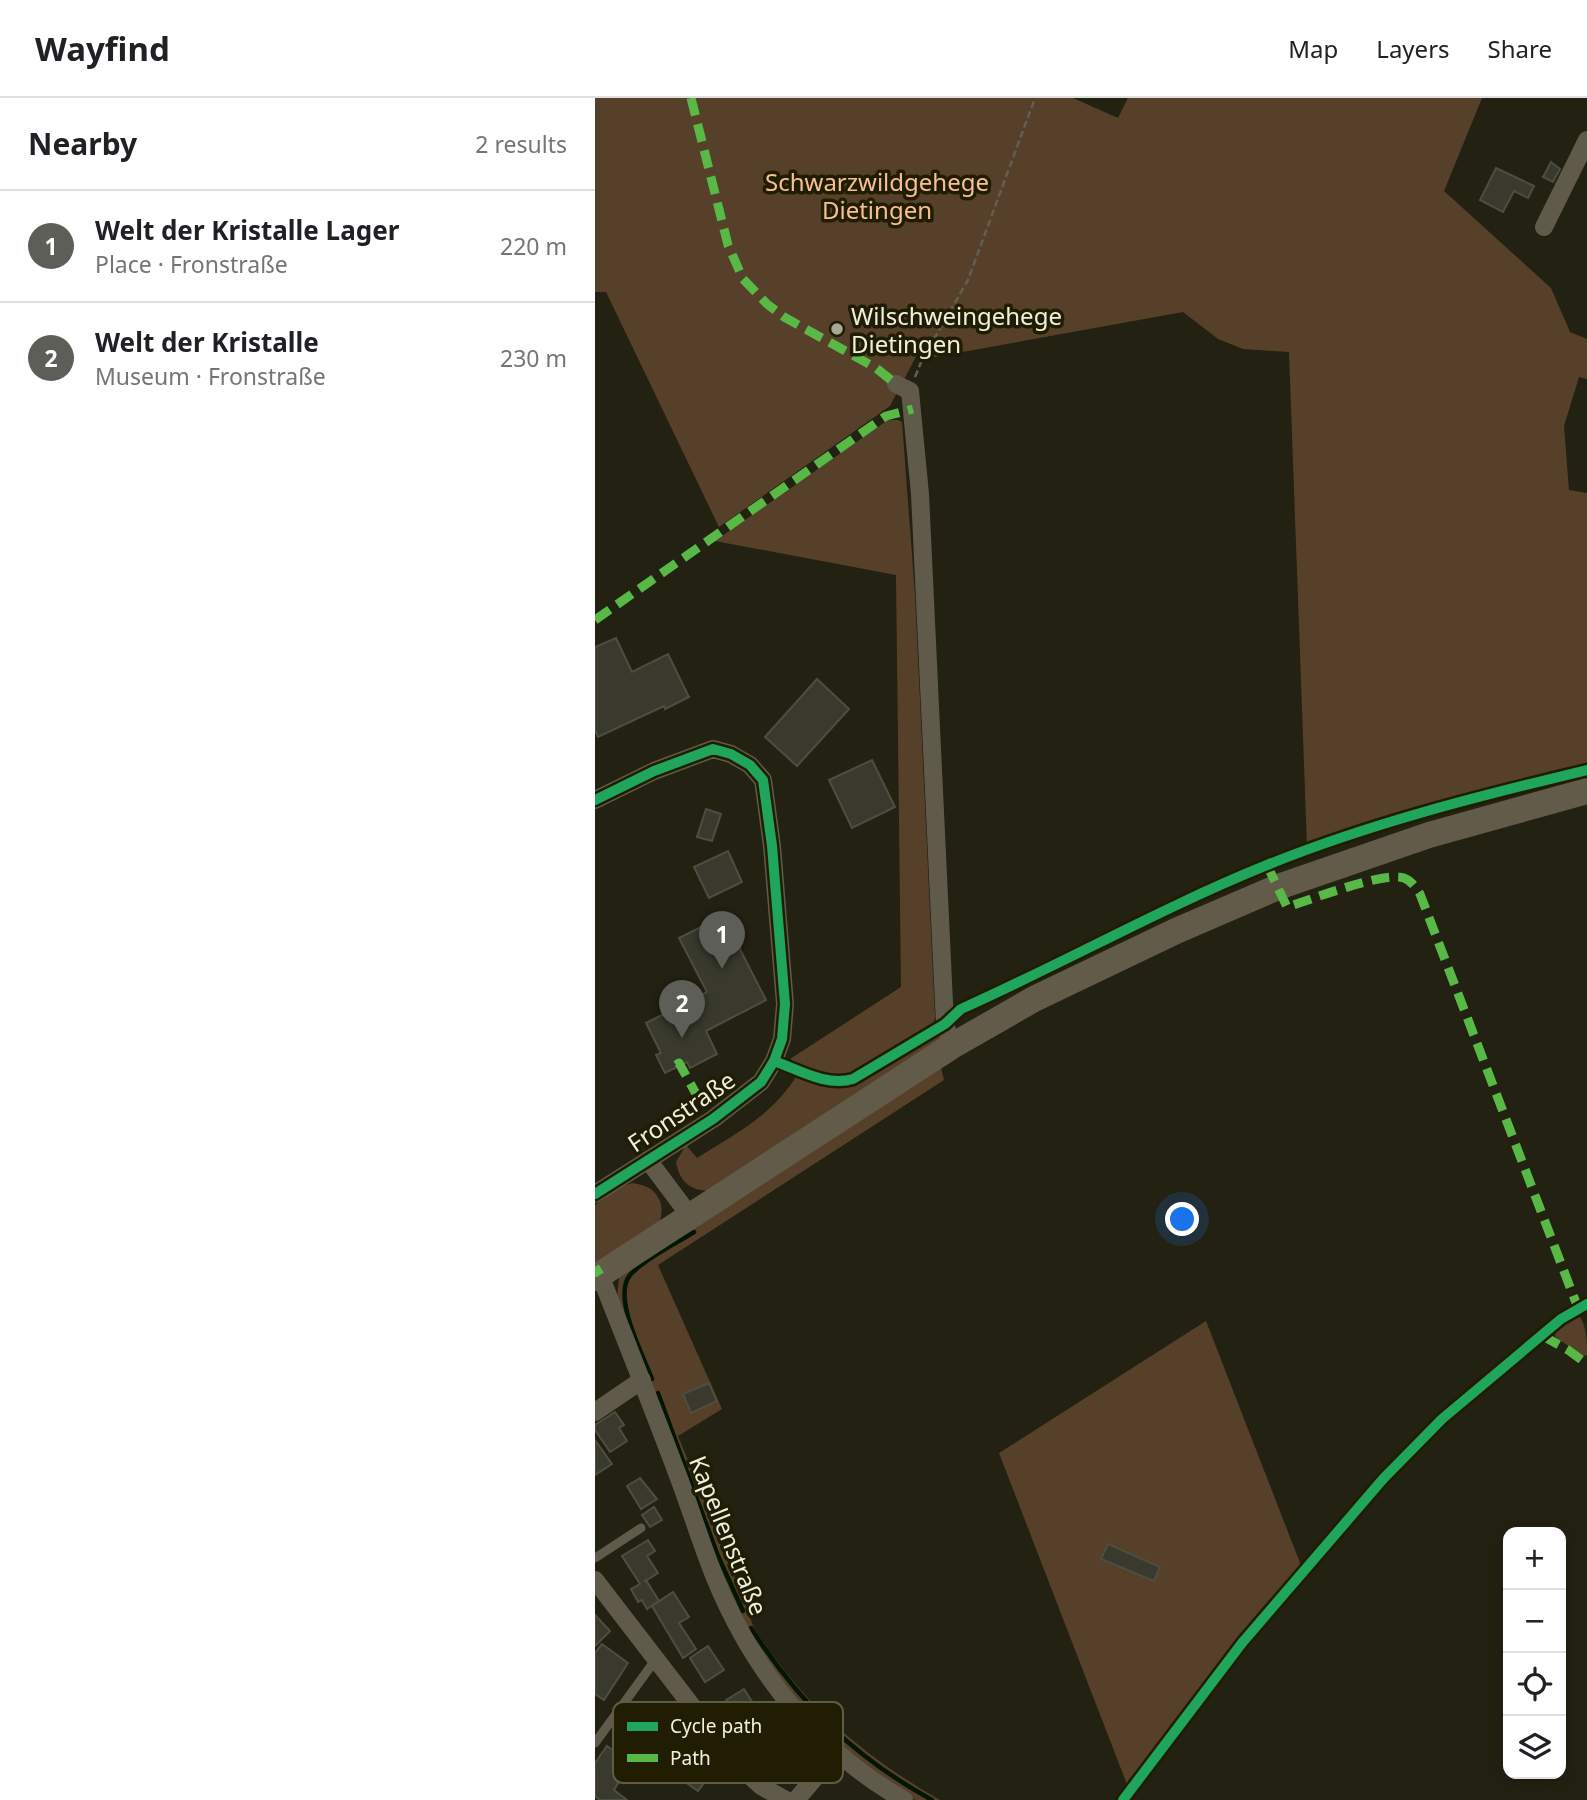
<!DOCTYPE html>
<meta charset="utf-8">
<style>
body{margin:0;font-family:"Noto Sans",sans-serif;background:#f2f2f2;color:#202124}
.controls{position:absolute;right:21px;bottom:21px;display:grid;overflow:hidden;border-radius:14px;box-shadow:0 4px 18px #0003}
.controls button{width:63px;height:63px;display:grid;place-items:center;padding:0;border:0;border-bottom:2px solid #e0e0e0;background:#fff;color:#202124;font:35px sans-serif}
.you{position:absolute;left:588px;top:1122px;width:24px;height:24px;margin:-18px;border:5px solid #fff;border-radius:50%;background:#1a73e8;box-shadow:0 0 0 10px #1a73e833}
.badge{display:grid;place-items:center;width:46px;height:46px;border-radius:50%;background:#5e5e58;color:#fff;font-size:23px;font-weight:700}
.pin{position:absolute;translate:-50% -58px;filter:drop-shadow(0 2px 4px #0008)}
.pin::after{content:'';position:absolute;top:37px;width:24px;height:21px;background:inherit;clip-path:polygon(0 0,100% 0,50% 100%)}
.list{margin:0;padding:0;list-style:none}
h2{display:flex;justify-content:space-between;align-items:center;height:91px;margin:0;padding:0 28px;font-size:30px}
h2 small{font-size:23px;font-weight:400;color:#757577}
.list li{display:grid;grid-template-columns:46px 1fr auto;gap:21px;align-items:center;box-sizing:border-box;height:112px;padding:0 28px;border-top:2px solid #e0e0e0}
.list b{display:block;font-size:26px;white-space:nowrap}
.list p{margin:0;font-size:23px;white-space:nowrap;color:#757577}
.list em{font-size:23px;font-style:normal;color:#757577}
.icon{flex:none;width:38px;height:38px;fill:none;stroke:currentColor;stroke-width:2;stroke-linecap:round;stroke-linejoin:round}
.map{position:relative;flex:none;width:992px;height:1702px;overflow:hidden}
header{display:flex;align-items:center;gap:42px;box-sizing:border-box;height:98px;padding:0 35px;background:#fff;border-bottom:2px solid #e0e0e0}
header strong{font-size:33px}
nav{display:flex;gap:38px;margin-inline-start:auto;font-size:24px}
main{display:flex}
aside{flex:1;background:#fff}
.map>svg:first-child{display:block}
</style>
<header>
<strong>Wayfind</strong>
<nav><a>Map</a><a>Layers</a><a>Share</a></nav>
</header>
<main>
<aside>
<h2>Nearby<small>2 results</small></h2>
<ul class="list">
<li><span class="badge">1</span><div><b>Welt der Kristalle Lager</b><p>Place · Fronstraße</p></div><em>220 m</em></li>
<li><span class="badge">2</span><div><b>Welt der Kristalle</b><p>Museum · Fronstraße</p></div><em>230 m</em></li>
</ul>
</aside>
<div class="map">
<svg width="992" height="1702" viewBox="0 0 992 1702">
<rect width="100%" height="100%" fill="#222112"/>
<g fill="#57402a">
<path d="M0 0H478L523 20 533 0H887L849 93 956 190 975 234 992 241V281L984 279 969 328 974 392 992 395V670L779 723 712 748 694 254 648 251 623 241 588 214 340 259 325 251 295 308 124 429 11 194H0Z"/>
<path d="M293 322H303L307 324 320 497 340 919 338 927 254 978 238 980 199 966 195 961 306 889 301 477 120 443Z"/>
<path d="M341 937 345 938V942L117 1093C96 1093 85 1085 81 1064L91 1047 102 1060C140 1036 178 1017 202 977L240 988 259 986Z"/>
<path d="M345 966 349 982 63 1167 127 1311 83 1338 155 1515C155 1529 166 1540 174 1552 220 1617 277 1663 345 1702H320L253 1656 195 1598 144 1521 22 1202 24 1179Z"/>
<path d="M37 1085C49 1087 58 1089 64 1101 68 1108 67 1120 63 1127 56 1138 13 1163 0 1172V1107L28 1088Z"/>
<path d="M985 1219C992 1230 992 1244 992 1257L989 1258 960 1239V1232L979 1220Z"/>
<path d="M611 1223 707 1470 654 1530 533 1689 404 1355Z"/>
</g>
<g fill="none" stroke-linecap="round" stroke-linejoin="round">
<g stroke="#031504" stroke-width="4.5">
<path d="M57 1281C48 1257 17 1199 35 1177 50 1161 80 1146 99 1134"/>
<path d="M63 1295 123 1458 148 1513"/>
<path d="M156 1530C204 1605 259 1659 337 1702"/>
</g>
</g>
<g fill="#393a2d" stroke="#4d4e42" stroke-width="2">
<path d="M956 64 965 71 958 84 948 79Z"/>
<path d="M901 70 939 88 933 100 919 93 908 114 885 102Z"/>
<path d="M21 540 37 574 73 556 94 599 70 611 69 608 3 639 0 632V549Z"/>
<path d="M222 581 254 611 202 668 170 639Z"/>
<path d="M277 662 300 709 257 730 234 682Z"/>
<path d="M111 711 126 716 117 743 102 739Z"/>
<path d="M133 753 147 784 114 800 99 769Z"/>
<path d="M128 818 171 902 111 933 122 956 95 970 92 964 70 975 61 957 66 955 51 925 112 894 84 840Z"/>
<path d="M114 1285 122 1303 96 1315 88 1296Z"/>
<path d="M20 1314 29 1327 24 1330 32 1343 15 1354 0 1332V1327Z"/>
<path d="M0 1342 17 1366 0 1377Z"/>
<path d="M45 1380 62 1401 46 1411 32 1388Z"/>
<path d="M59 1409 67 1422 55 1429 47 1417Z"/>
<path d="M53 1442 60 1453 52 1458 63 1475 49 1484 51 1482 64 1503 52 1511 47 1502 43 1504 36 1491 45 1486 27 1458Z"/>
<path d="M513 1446 565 1469 559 1483 506 1461Z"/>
<path d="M78 1494 94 1519 84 1525 101 1551 88 1560 57 1508Z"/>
<path d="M0 1517 15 1533 0 1548Z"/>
<path d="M7 1546 33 1565 9 1602 0 1596V1555Z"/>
<path d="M113 1548 129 1572 110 1584 95 1560Z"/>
<path d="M149 1591 163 1613 144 1625 131 1602Z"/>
<path d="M12 1648 35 1664 19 1692 32 1702H5L0 1698V1665Z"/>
<path d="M94 1660 116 1675 103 1693 82 1678Z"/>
</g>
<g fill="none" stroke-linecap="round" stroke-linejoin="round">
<path stroke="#625e52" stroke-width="2.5" stroke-dasharray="7 3.5" stroke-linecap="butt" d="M320 279 327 262 373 182 440 0"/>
<g stroke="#605a4b" stroke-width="9">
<path d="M0 1460 46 1430"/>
<path d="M0 1645 61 1561"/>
</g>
<g stroke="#605a4b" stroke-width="18">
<path d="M949 129 992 42"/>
<path d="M301 286 315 293 325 396 350 926 357 948"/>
<path d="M0 702 59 673 118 651 136 656 155 667 168 682 177 748 190 906 187 941 179 963 166 984 118 1021 0 1096"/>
<path d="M53 1062 95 1118"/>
<path d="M5 1177C31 1243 57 1308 82 1375 95 1409 106 1445 120 1480 158 1573 221 1652 309 1702"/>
<path d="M0 1314 47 1282"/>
<path d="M0 1482 140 1664 166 1688 191 1702"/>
<path d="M201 1702 241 1655"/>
</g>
<path stroke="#625b49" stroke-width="26" d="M0 1180 357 948 439 901 581 833 683 789 834 737 992 693"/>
<g stroke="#58b947" stroke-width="9" stroke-dasharray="18 9" stroke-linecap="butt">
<path d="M96 0 133 147 148 181 172 206 189 219 281 270 301 286"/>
<path d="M0 522 291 318 318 311"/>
<path d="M672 767 692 809C715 802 789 773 809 780 817 783 821 790 825 796L983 1210"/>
<path d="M81 967 84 965 105 1003"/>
<path d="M0 1169 5 1177"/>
<path d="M948 1238 973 1252 992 1266"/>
</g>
<defs>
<g id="cycleway">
<path d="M0 702 59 673 118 651 136 656 155 667 168 682 177 748 190 906 187 941 179 963 166 984 118 1021 0 1096"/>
<path d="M179 963C204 972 232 989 258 981L350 926 366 911C469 865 568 809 672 767 776 725 884 698 992 672"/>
<path d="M528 1702 647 1545 788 1381 847 1321 966 1221 992 1206"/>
</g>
</defs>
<use href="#cycleway" stroke="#201d03" stroke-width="15"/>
<use href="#cycleway" stroke="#20a55d" stroke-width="10"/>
</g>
<circle fill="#a9a898" stroke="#201d03" stroke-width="2.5" cx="242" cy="231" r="7"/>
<g text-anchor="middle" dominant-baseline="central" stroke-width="7" stroke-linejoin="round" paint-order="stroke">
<g font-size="24" fill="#f7c091" stroke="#201d03">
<text x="282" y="83">Schwarzwildgehege<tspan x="282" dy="28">Dietingen</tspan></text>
</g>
<g font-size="24" fill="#f1f0e0" stroke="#201d03" text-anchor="start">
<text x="256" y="217">Wilschweingehege<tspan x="256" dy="28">Dietingen</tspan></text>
</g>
<g font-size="24" fill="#f1f0e0" stroke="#201d03">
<text transform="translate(86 1013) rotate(-34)">Fronstraße</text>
<text transform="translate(134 1437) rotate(68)">Kapellenstraße</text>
</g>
</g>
<rect x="18" y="1604" width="230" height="81" rx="10" fill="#201d03" stroke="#5f5c45" stroke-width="2"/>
<rect x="32" y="1624" width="31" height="9" fill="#20a55d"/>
<rect x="32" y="1656" width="31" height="8" fill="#58b947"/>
<g font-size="19" fill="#f1f0e0">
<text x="75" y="1635">Cycle path</text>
<text x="75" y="1667">Path</text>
</g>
</svg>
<div class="controls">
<button>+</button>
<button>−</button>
<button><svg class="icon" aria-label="locate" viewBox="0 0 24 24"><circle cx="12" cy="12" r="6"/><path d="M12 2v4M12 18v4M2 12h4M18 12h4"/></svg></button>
<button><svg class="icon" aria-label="layers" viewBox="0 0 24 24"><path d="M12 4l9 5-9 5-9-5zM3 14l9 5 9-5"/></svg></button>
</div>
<div class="you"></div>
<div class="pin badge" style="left:127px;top:871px">1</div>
<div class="pin badge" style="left:87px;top:940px">2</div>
</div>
</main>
